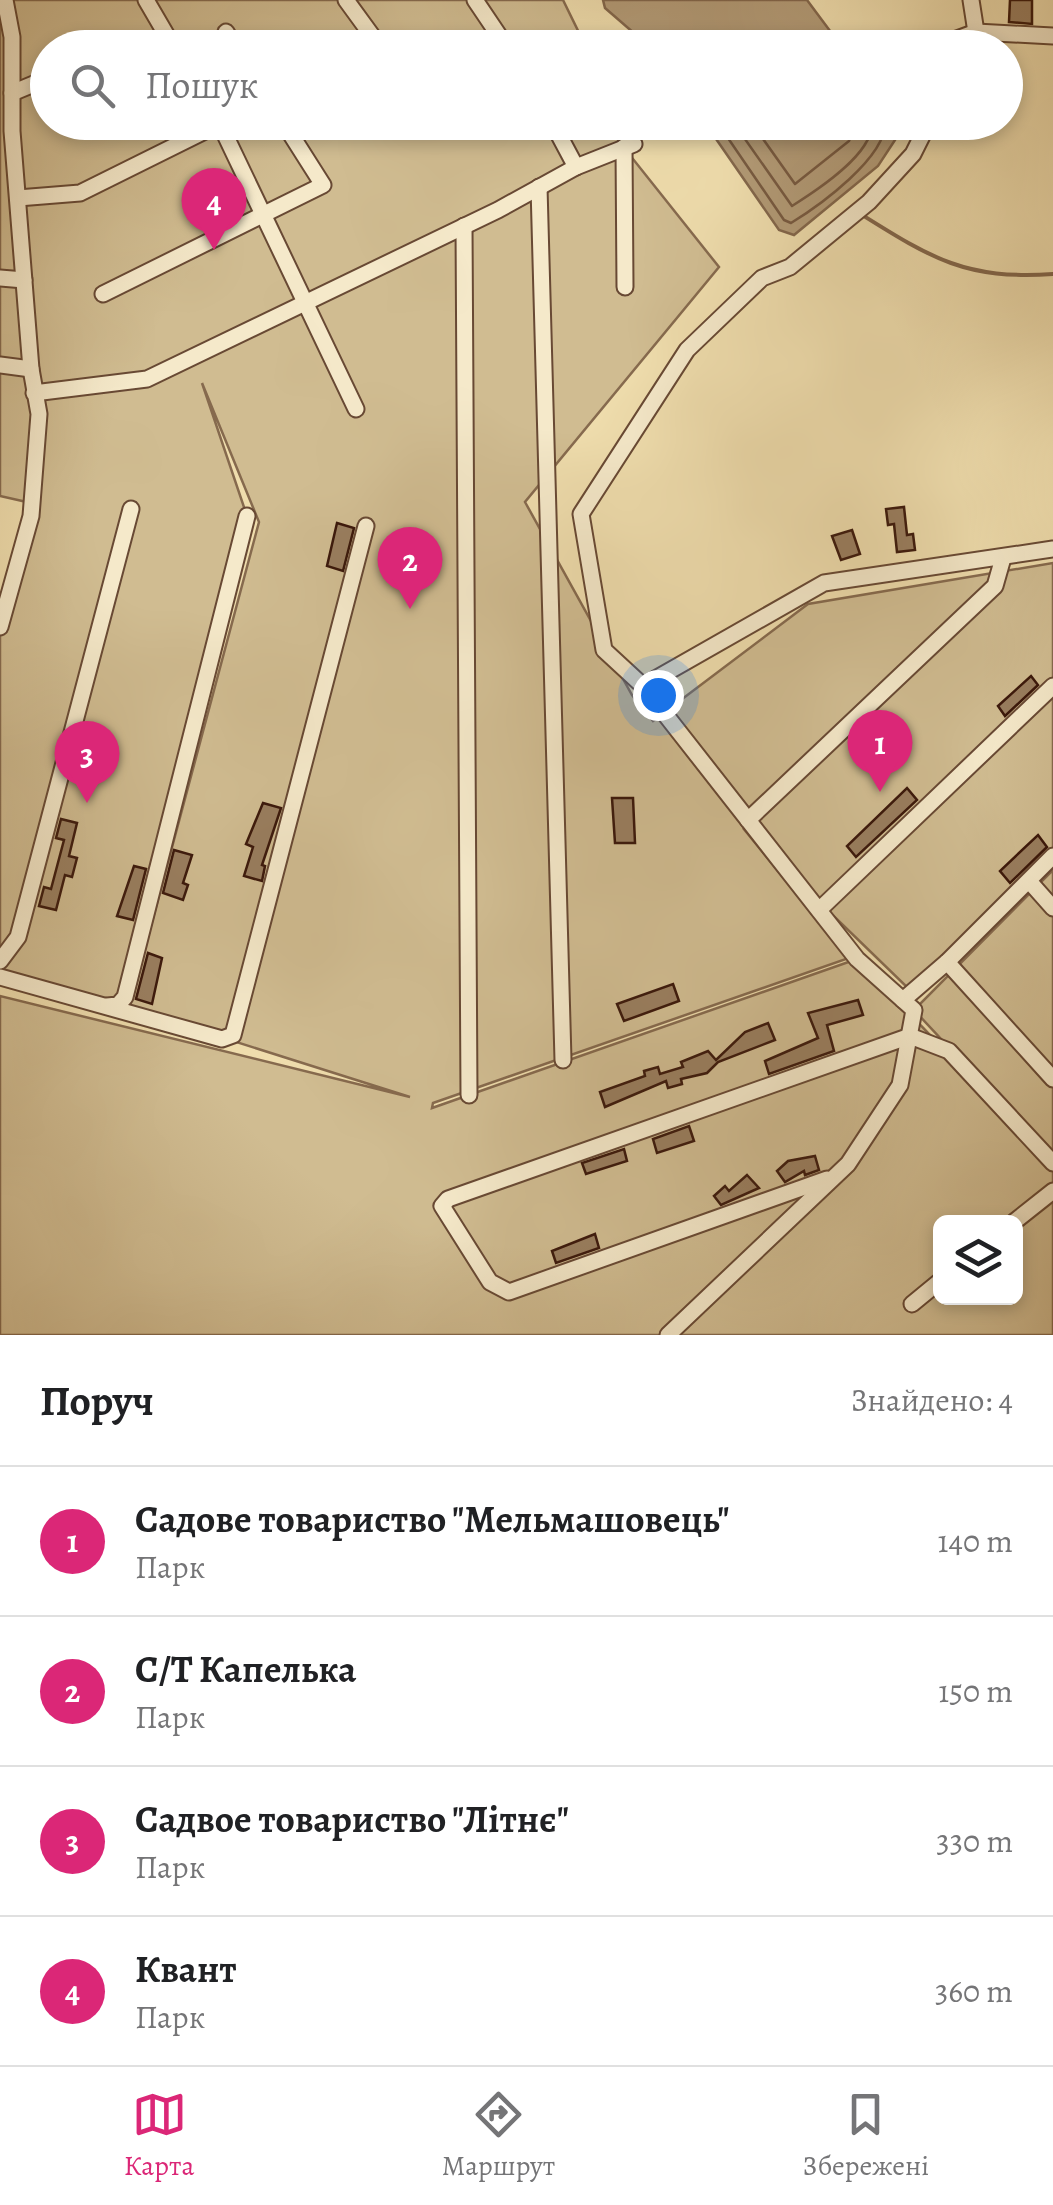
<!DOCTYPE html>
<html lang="uk">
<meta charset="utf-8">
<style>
body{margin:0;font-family:Alegreya,serif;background:#f2f2f2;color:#202124}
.controls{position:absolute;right:30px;bottom:30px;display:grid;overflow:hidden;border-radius:15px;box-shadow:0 5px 15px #0003}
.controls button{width:90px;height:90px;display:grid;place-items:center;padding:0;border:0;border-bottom:2px solid #e0e0e0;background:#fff;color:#202124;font:50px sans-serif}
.you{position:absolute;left:658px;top:695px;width:35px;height:35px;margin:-25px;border:8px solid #fff;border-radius:50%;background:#1a73e8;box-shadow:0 0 0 15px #1a73e833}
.badge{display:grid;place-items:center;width:65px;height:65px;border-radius:50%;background:#db2777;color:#fff;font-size:32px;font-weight:700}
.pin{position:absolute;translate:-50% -82px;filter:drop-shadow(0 2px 5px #0008)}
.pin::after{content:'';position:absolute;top:52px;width:35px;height:30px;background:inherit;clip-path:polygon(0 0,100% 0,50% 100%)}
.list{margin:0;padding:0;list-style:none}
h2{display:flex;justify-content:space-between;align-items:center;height:130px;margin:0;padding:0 40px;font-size:42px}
h2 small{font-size:32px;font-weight:400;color:#757577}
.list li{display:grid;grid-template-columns:65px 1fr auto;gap:30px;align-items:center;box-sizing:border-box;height:150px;padding:0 40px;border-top:2px solid #e0e0e0}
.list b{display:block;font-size:38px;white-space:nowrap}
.list p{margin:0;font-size:32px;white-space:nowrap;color:#757577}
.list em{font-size:32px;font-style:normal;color:#757577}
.icon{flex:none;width:55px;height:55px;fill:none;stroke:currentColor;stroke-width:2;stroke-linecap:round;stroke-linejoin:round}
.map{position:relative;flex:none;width:1053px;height:1335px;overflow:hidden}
.search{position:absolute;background:#fff;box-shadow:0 5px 15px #0003;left:30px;right:30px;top:30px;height:110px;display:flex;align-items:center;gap:25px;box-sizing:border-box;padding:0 35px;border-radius:55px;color:#757577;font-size:38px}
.sheet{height:730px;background:#fff}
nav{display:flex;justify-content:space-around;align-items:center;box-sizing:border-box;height:140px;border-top:2px solid #e0e0e0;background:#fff;font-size:28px;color:#757577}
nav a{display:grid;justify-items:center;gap:5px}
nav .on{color:#db2777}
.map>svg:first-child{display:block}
</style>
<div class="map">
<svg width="1053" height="1335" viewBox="0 0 1053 1335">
<rect width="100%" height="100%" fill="#efddad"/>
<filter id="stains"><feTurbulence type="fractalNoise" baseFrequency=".002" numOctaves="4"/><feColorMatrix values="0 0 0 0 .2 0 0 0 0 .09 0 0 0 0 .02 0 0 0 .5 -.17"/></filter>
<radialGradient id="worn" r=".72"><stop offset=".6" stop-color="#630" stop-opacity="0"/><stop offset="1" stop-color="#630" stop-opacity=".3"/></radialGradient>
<g fill="#d0bc91" stroke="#866a4e" stroke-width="2.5" fill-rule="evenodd">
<path d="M0 0H563L586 47 48 48V122L623 123 634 144 625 149 719 267 525 502 632 695 653 721 808 604 1053 563V854L912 992 743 828 849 958 433 1103 432 1108 857 959 1053 1163V1335H0V996L410 1097 129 1008 259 522 202 383 247 516 122 1002 0 979V626L31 503 0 496ZM940 1222H1016V1298H940Z"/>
<path d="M1053 870V1159L914 1010Z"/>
</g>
<g fill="#b29a76" stroke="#82664b" stroke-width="2.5">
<path d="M603 0H807L842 47H650L605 8Z"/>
<path d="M705 123H894L897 137 878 166 794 235 779 230Z"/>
</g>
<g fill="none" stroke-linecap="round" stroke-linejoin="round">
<g stroke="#765940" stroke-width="2.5">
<path d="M717 122 784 220 791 223C819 206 887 157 885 122"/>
<path d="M733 122 792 206C816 191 874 154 872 122"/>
<path d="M751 122 795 184 849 141 857 122"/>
</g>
<path stroke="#82664b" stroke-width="4" d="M859 213C931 258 965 280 1053 274"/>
</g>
<g fill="#997e5f" stroke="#3b180b" stroke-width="2.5">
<path d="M1010 0H1032V24L1009 22Z"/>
<path d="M904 507 907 535 913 534 915 550 897 552 894 524 888 525 886 509Z"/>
<path d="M337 523 354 528 343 571 327 566Z"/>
<path d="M852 530 860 554 841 560 832 536Z"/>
<path d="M1031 676 1038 685 1005 716 998 706Z"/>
<path d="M907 788 917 800 856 857 847 846Z"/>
<path d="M612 798H633L635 843H615Z"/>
<path d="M263 803 281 808 262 865 265 866 262 881 244 876 253 847 246 844Z"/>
<path d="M61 819 77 823 69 856 77 858 72 877 65 875 56 910 39 906 44 887 51 889 64 840 56 838Z"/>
<path d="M1038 835 1047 847 1010 883 1000 871Z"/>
<path d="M174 850 192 855 183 883 188 885 183 900 163 893Z"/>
<path d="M134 866 146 869 133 920 117 916Z"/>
<path d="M148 953 162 958 152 1004 136 999Z"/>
<path d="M673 984 679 1001 624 1021 617 1004Z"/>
<path d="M858 1000 863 1015 827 1025 834 1051 769 1074 765 1061 818 1038 808 1013Z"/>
<path d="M768 1023 775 1040 718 1062 707 1073 681 1079 682 1084 668 1088 666 1081 605 1107 600 1092 645 1076 644 1071 658 1067 660 1074 683 1067 681 1062 708 1051 716 1060 745 1032Z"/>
<path d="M689 1126 694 1141 657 1153 653 1139Z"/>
<path d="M624 1149 627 1161 586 1174 582 1163Z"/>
<path d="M815 1156 819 1170 805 1175 804 1171 785 1182 777 1171 788 1161Z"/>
<path d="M747 1175 759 1188 721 1205 714 1196 725 1186 729 1191Z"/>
<path d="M595 1234 599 1248 556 1263 552 1251Z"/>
</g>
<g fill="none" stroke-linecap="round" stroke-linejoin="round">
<defs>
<g id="minor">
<path d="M146 0 174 48"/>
<path d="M346 0 381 48"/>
<path d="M475 0 504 43"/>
<path d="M971 0 976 32"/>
<path d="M226 32 236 48"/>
<path d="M953 48 957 39 976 32 1053 36"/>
<path d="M12 93 48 78"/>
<path d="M219 122 356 409"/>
<path d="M552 122 576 167"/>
<path d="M624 147 625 287"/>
<path d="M539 187 563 1060"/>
<path d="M18 198 80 193 219 124"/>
<path d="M464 226 469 1095"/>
<path d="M0 278 24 280"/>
<path d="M103 294 323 185 283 122"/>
<path d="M0 365 31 369"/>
<path d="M34 393 147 379 498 210 576 167 634 144"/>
<path d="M0 627 31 516 39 414 31 369 12 131V37L5 0"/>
<path d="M643 686 824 583 1053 549"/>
<path d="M748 820 995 586 1003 558"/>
<path d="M1029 881 1053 908"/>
<path d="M819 910 1053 686"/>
<path d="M0 961 18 937 131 509"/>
<path d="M947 962 1053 1079"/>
<path d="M0 977 222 1039 233 1035 366 526"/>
<path d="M903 1000 947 962 1053 856"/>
<path d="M107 1006 118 1005 125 997 247 516"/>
<path d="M827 1179 509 1292 490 1282 442 1206 448 1199 910 1036 949 1051 1053 1163"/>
<path d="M1014 1222 1053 1191"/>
<path d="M912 1304 940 1281"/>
<path d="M668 1335 848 1164 900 1085 914 1010 857 959 643 686 604 650 581 514 687 350 762 278 790 267 869 202 913 154 929 122"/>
</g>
</defs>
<use href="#minor" stroke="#684934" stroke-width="19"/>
<use href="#minor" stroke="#f5e9ca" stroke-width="15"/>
</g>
<rect width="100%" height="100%" filter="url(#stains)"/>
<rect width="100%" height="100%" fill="url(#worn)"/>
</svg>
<div class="controls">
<button><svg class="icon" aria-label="layers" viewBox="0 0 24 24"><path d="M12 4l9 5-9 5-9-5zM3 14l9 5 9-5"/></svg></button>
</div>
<div class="you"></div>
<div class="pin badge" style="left:880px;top:792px">1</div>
<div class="pin badge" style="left:410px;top:609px">2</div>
<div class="pin badge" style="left:87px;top:803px">3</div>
<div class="pin badge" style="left:214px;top:250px">4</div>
<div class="search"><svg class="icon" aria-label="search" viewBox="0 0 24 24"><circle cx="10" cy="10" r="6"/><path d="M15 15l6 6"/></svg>Пошук</div>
</div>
<section class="sheet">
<h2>Поруч<small>Знайдено: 4</small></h2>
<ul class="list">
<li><span class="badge">1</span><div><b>Садове товариство &quot;Мельмашовець&quot;</b><p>Парк</p></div><em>140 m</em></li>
<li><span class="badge">2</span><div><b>С/Т Капелька</b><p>Парк</p></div><em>150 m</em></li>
<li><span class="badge">3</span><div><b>Садвое товариство &quot;Літнє&quot;</b><p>Парк</p></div><em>330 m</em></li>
<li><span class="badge">4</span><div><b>Квант</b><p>Парк</p></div><em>360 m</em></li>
</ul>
</section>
<nav>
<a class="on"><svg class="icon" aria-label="map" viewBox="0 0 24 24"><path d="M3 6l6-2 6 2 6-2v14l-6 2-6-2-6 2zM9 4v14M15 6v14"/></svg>Карта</a>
<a><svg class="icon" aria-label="directions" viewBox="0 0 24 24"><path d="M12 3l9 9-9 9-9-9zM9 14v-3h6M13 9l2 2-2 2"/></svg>Маршрут</a>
<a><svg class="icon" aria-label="saved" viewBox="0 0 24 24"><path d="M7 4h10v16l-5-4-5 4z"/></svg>Збережені</a>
</nav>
